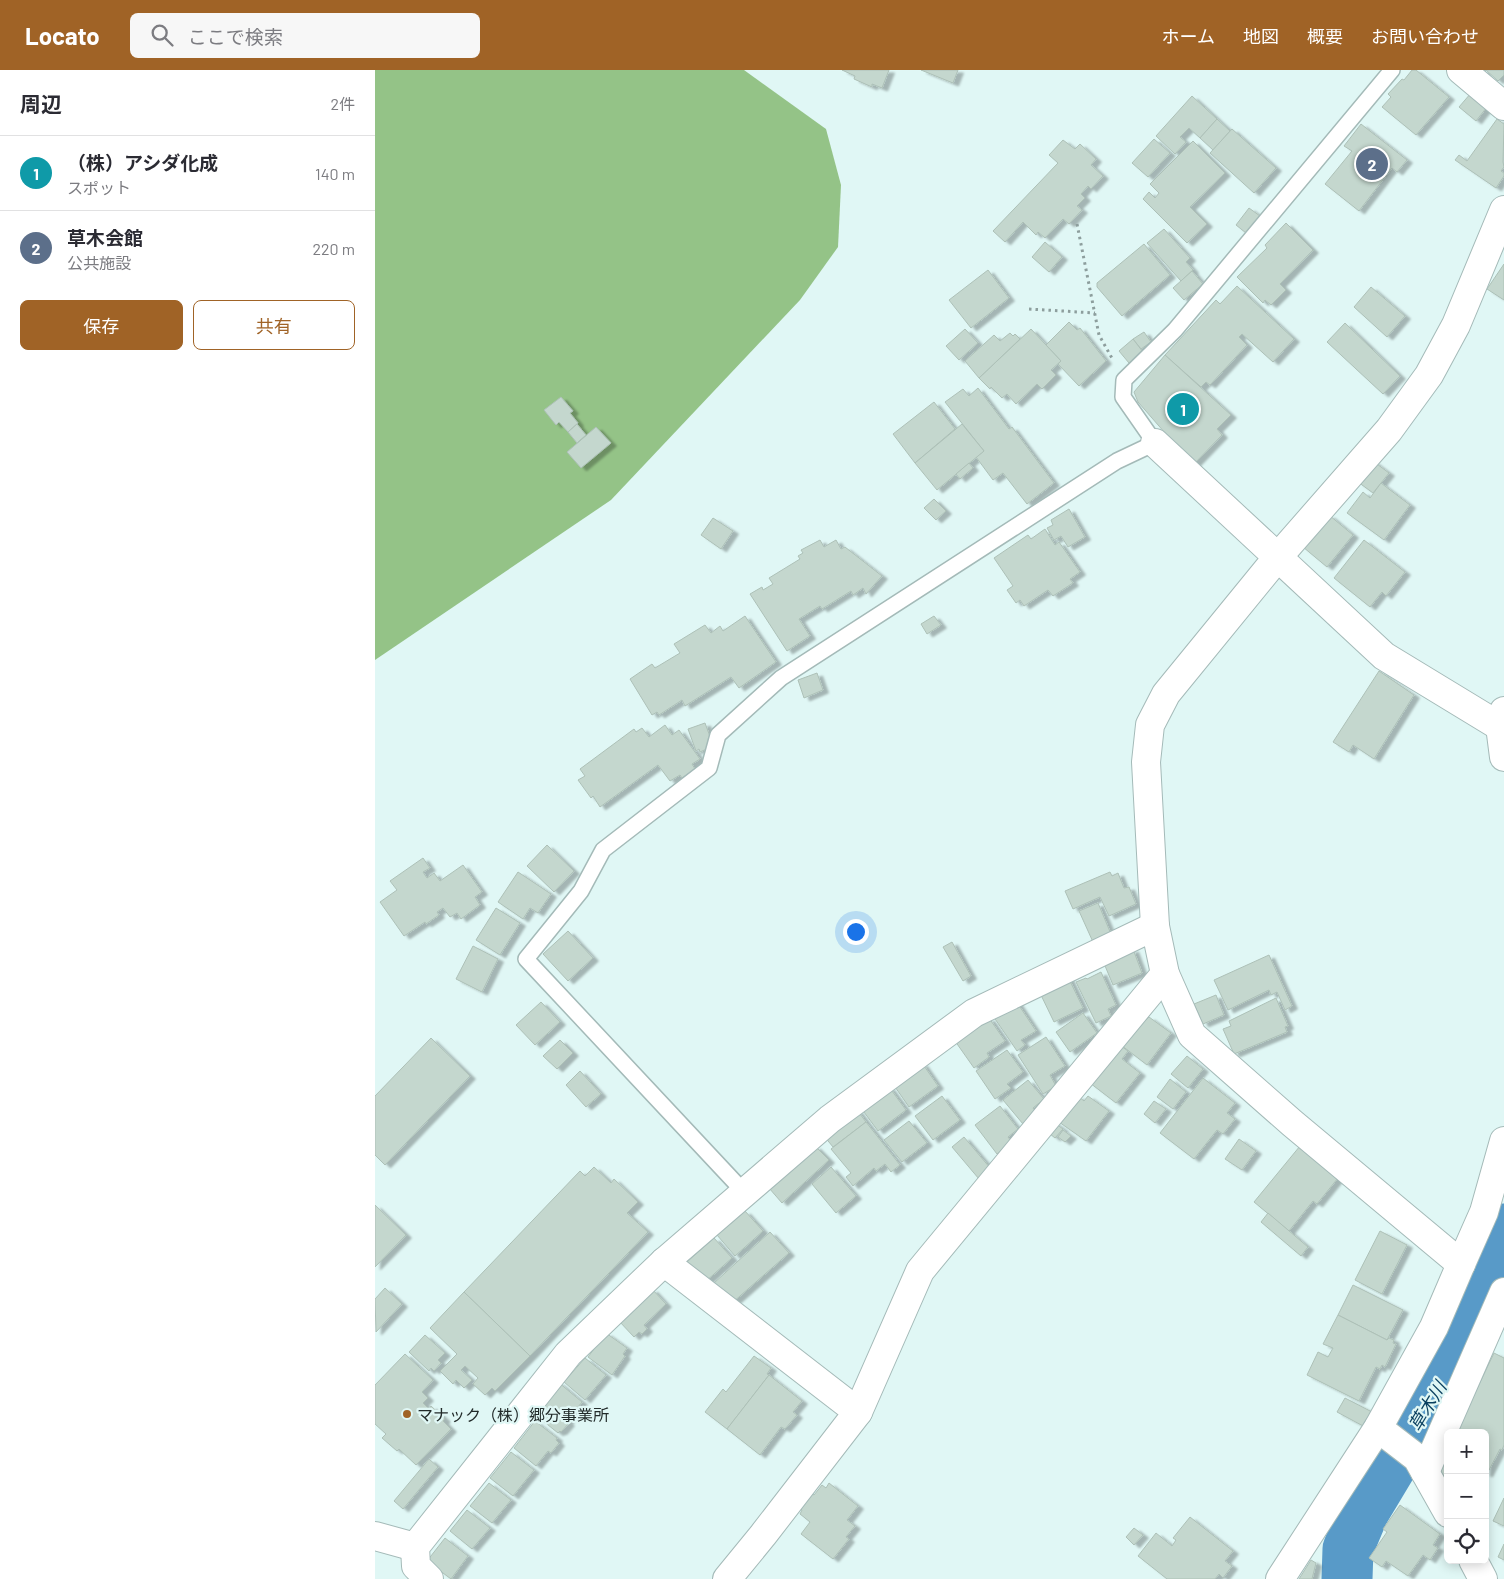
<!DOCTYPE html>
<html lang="ja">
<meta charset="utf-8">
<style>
body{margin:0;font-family:Barlow,"Noto Sans JP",sans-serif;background:#f7f7f7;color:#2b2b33}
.controls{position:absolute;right:15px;bottom:15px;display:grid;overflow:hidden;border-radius:8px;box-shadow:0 2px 12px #0003}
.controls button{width:45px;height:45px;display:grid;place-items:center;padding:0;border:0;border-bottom:1px solid #e1e1e2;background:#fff;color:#2b2b33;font:25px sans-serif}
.you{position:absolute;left:480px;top:861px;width:18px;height:18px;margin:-12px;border:4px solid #fff;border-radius:50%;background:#1a73e8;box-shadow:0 0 0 8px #1a73e833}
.badge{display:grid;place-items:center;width:32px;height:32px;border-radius:50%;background:#a06326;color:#fff;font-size:16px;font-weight:700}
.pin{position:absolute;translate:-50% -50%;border:2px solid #fff;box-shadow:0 1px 5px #0006}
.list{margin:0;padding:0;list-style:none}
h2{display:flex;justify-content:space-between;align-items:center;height:65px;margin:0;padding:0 20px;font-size:21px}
h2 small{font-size:16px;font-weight:400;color:#7c7c81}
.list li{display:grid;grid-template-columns:32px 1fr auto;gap:15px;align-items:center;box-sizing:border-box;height:75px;padding:0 20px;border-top:1px solid #e1e1e2}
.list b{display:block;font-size:19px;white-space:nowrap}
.list p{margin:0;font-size:16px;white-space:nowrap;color:#7c7c81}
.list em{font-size:16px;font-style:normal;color:#7c7c81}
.actions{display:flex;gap:10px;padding:15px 20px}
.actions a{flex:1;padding:11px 0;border:1px solid #a06326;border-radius:8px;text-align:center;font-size:18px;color:#a06326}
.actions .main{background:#a06326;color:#fff}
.icon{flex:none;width:28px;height:28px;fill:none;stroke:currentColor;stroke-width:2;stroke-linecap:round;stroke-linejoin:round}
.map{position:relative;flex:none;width:1129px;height:1509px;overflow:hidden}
header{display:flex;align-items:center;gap:30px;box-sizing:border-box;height:70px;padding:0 25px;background:#a06326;color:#fff}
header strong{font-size:24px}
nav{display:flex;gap:28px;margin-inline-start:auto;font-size:18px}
.search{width:350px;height:45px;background:#f7f7f7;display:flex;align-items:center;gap:12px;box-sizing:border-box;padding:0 18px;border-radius:8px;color:#7c7c81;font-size:19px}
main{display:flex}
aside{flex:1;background:#fff}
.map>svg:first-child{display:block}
</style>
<header>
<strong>Locato</strong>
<div class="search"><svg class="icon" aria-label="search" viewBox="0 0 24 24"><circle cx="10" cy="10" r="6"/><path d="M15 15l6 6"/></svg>ここで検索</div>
<nav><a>ホーム</a><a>地図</a><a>概要</a><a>お問い合わせ</a></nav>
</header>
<main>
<aside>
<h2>周辺<small>2件</small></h2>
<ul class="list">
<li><span class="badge" style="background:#0f9aa8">1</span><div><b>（株）アシダ化成</b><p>スポット</p></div><em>140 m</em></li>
<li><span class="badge" style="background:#5c6f8a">2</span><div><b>草木会館</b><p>公共施設</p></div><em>220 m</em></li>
</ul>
<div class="actions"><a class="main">保存</a><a>共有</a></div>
</aside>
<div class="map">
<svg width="1129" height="1509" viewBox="0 0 1129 1509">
<defs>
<filter id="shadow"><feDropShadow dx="5.5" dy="3" stdDeviation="1" flood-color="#0004"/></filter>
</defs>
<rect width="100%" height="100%" fill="#e0f7f5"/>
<path fill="#94c387" d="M0 0H369L451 59 466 115 463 177 425 230 236 430 0 590Z"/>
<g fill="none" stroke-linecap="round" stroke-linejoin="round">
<path stroke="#589ac8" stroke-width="51" d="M972 1509 973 1479 988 1443 1081 1288 1129 1159"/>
</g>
<g fill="#c4d7ce" stroke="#adc0b7" filter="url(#shadow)">
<path d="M467 0H514L507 18 497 14V17L479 9 480 6Z"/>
<path d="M546 0H583L578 13Z"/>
<path d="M1037 0H1041L1074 27 1041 65 1007 37 1016 27 1013 24 1027 9 1029 10Z"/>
<path d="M1106 0H1129V5L1123 11 1111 0 1109 3Z"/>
<path d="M1096 23 1112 37 1101 51 1084 37Z"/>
<path d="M817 26 842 49 825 68 814 58 805 67 811 72 800 84 781 66Z"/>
<path d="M842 49 855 61 838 80 825 68Z"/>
<path d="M1122 49 1129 54 1128 92 1129 97 1126 101 1129 103V106L1121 118 1080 90 1084 85 1092 91Z"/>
<path d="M986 54 1032 90 1022 102 1017 98 984 141 950 114 977 81 969 76Z"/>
<path d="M857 59 901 98 879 123 835 83Z"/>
<path d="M779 69 795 83 773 107 757 93Z"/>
<path d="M688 70 700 79 705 74 721 89 716 95 728 106 716 119 713 116 706 124 710 128 702 136 707 140 694 154 688 149 670 168 663 162 661 165 648 152 630 172 618 161 683 93 674 85Z"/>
<path d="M818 71 850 103 815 137 832 154 812 173 768 129 774 122 780 128 784 123 775 114Z"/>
<path d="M874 138 885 146 871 163 861 155Z"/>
<path d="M911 153 938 180 905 214 911 220 896 235 890 230 888 233 862 207 892 178 890 175Z"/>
<path d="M789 159 815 188 811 192 818 200 806 211 772 173Z"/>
<path d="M670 172 687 187 674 202 657 187Z"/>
<path d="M769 174 795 205 747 246 722 217V213Z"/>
<path d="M1129 194V230L1112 219Z"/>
<path d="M613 200 634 228 596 258 574 230Z"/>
<path d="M817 201 828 214 809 230 798 218Z"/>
<path d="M862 216 919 269 898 292 867 264 864 267 872 275 835 315 831 312 826 317 790 285 841 230 845 234Z"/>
<path d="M996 217 1030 246 1012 267 979 237Z"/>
<path d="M694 252 702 260 705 258 731 291 704 316 683 294 686 291 671 275Z"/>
<path d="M970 253 1025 306 1008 324 952 272Z"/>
<path d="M590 259 603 273 584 290 571 276Z"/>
<path d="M656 259 686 291 676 300 681 305 667 319 662 314 641 334 632 324 627 328 616 317 615 319 604 308Z"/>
<path d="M769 262 776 272 766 279 758 269Z"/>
<path d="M635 263 638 266 640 264 645 269 604 308 590 291 619 265 625 271Z"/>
<path d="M758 269 768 282 754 293 744 281Z"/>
<path d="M790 285 856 345 842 359 847 365 818 395 763 332 759 322Z"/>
<path d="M603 318 634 359 637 357 679 413 652 434 628 403 618 410 601 387 609 381 570 332 588 319 594 326Z"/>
<path d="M186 327 198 341 195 343 203 353 193 362 184 352 181 355 169 340Z"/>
<path d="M559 332 580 359 540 393 518 364Z"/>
<path d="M202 354 211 365 202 373 193 362Z"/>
<path d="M587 354 609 381 562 420 540 393Z"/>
<path d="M221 357 236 373 206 398 192 382Z"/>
<path d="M998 391 1014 403 998 423 983 412Z"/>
<path d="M594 393 598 398 585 409 581 404Z"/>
<path d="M1006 413 1035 435 1009 470 972 443 988 422 995 428Z"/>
<path d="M559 429 571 441 561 450 549 438Z"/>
<path d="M694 439 710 467 693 477 686 466 679 470 672 458 678 455 676 450Z"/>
<path d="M954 445 978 465 952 497 928 477Z"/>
<path d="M338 448 358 461 346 479 326 465Z"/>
<path d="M670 459 680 475 684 472 705 502 695 509 698 513 678 526 673 520 649 536 645 530 641 533 632 520 638 516 619 488 653 465 656 469Z"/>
<path d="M445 470 449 477 461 470 466 479 470 477 507 506 491 524 488 518 478 525 476 521 447 539 445 536 424 549 435 566 412 581 375 524 387 517 388 520 398 514 394 508 425 489 423 486 428 483 426 480Z"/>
<path d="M989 470 1030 502 1011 526 1007 522 995 537 959 508Z"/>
<path d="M370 546 401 592 364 618 356 607 310 636 307 630 284 645 282 642 277 645 255 609 277 594 280 598 305 583 299 574 330 555 336 563 345 556 348 561Z"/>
<path d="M559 546 566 555 552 564 546 554Z"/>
<path d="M1004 601 1039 625 999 689 978 675 974 682 958 672Z"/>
<path d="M442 603 448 620 429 628 423 610Z"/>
<path d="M330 653 337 672 332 674 334 678 325 682 324 679 321 681 313 659Z"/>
<path d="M290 655 297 665 304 660 325 689 317 694 320 699 307 708 305 705 295 711 283 695 225 737 218 726 216 728 203 710 210 706 205 699 259 659 261 662 267 658 274 667Z"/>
<path d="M172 775 199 801 179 822 152 796Z"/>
<path d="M48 788 55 798 48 802 52 808 59 803 65 811 88 795 107 822 100 827 105 835 86 849 82 843 75 847 68 838 62 842 64 845 51 854 50 852 29 866 5 832 22 820 15 811Z"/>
<path d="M143 802 176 824 163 843 155 838 148 849 123 832Z"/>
<path d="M735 802 737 806 743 803 749 818 754 817 761 834 734 846 725 827 698 839 690 821Z"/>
<path d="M723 833 736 864 718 872 704 841Z"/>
<path d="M121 838 145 853 125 885 101 870Z"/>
<path d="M193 861 218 888 193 911 168 884Z"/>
<path d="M577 872 596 906 588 911 568 877Z"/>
<path d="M98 876 123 889 107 922 81 909Z"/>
<path d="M758 879 767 903 738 915 728 891Z"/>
<path d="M894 885 917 936 910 940 902 922 896 925 894 920 853 940 839 910Z"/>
<path d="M726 902 741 935 733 939 736 946 721 953 701 912 711 908 712 909Z"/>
<path d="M693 907 708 938 679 952 664 921Z"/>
<path d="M841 925 849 945 828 954 819 934Z"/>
<path d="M901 928 913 956 910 957 912 962 859 984 848 959 856 956 854 951Z"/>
<path d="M641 931 661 961 646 970 650 975 642 981 618 946Z"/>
<path d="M166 932 185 952 160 975 141 955Z"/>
<path d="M708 943 722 963 695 982 681 962Z"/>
<path d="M774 947 796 963 772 995 746 975 764 950 768 953Z"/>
<path d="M614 948 630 971 612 983 614 987 599 998 580 971Z"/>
<path d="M671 967 690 996 675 1005 681 1016 668 1024 643 985Z"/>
<path d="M56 968 95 1006 10 1095 0 1085V1026Z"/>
<path d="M185 970 198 983 182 999 168 986Z"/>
<path d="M739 971 753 981 747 989 765 1003 741 1033 715 1013Z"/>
<path d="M632 980 648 1002 632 1014 636 1018 620 1029 601 1001Z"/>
<path d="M812 986 828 999 813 1018 796 1004Z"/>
<path d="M547 993 563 1016 534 1037 518 1014Z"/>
<path d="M205 1001 226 1024 211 1037 191 1015Z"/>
<path d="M828 1008 860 1033 852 1043 860 1049 848 1064 842 1060 819 1089 785 1063Z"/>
<path d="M795 1009 811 1022 798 1039 782 1027Z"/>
<path d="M653 1010 669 1029 658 1038 662 1043 648 1054 628 1030Z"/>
<path d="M514 1017 531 1040 503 1061 486 1038Z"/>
<path d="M567 1026 585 1050 558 1070 540 1046Z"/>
<path d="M703 1026 709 1031 713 1026 734 1041 711 1071 684 1052Z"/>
<path d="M779 1031 791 1039 780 1053 769 1044Z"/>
<path d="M625 1036 643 1059 633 1067 637 1072 622 1084 600 1055Z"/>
<path d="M482 1040 491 1052 458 1077 449 1066Z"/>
<path d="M676 1050 688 1059 680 1068 669 1059Z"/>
<path d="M534 1051 552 1073 527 1092 509 1070Z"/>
<path d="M491 1052 525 1095 516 1102 510 1094 501 1101 499 1098 478 1116 471 1107 476 1103 456 1079Z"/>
<path d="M688 1060 696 1066 690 1072 683 1067Z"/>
<path d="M589 1067 616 1099 604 1109 577 1077Z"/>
<path d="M864 1069 881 1081 867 1100 850 1089Z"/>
<path d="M440 1076 454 1090 407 1133 394 1118Z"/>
<path d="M925 1076 963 1108 942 1134 938 1131 914 1161 879 1132Z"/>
<path d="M219 1097 236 1113 239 1109 263 1132 252 1143 273 1162 155 1286 89 1222 205 1101 210 1106Z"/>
<path d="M456 1097 481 1126 461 1143 437 1114Z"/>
<path d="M0 1135 31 1165 0 1197Z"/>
<path d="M370 1141 388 1161 360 1186 342 1165Z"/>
<path d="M893 1143 933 1177 926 1186 886 1152Z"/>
<path d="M1005 1161 1032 1175 1007 1224 980 1210Z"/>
<path d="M395 1162 414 1183 357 1233 339 1213Z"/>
<path d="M339 1168 357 1188 330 1212 312 1192Z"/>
<path d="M978 1215 1028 1240 1012 1270 963 1245Z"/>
<path d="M10 1218 27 1234 1 1262 0 1229Z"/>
<path d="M277 1219 291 1234 269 1255 272 1259 267 1264 264 1262 259 1267 244 1251Z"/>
<path d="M89 1222 155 1286 120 1321 117 1318 110 1325 98 1314 103 1308 90 1296 86 1300 97 1310 89 1318 81 1310 78 1314 65 1301 82 1284 55 1258Z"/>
<path d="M963 1245 1012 1270 1014 1268 1019 1270 1018 1273 1021 1274 1010 1297 1007 1295 1005 1299 1001 1297 984 1331 932 1305 943 1282 953 1287 958 1278 948 1274Z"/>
<path d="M231 1263 252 1278 248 1284 250 1286 237 1305 213 1287Z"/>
<path d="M50 1265 70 1283 63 1290 66 1293 59 1301 56 1298 54 1301 34 1282Z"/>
<path d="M1119 1283 1129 1288V1375L1127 1380 1125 1379 1112 1404 1110 1403V1363H1081Z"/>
<path d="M30 1284 58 1310 47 1322 53 1328 48 1333 54 1339 56 1336 70 1349 68 1351 76 1359 41 1395 24 1379 22 1381 7 1368 11 1364 0 1354V1315Z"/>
<path d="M379 1286 396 1298 392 1304 394 1305 352 1359 330 1342 348 1319 351 1322Z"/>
<path d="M210 1288 231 1305 210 1330 189 1312Z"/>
<path d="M394 1305 427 1331 418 1342 422 1345 410 1359 406 1357 385 1385 352 1359Z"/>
<path d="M183 1312 207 1332 192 1351 194 1353 186 1362 185 1361 183 1363 157 1342Z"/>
<path d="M970 1328 997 1342 990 1357 962 1342Z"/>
<path d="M160 1351 182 1368 181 1370 184 1373 176 1383 173 1381 161 1396 139 1378Z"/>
<path d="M1073 1380V1407L1063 1403Z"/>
<path d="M136 1382 159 1400 138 1426 115 1408Z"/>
<path d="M54 1389 63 1397 28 1439 19 1431Z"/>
<path d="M114 1413 136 1430 117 1453 95 1436Z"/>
<path d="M454 1413 483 1436 472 1450 480 1456 471 1467 474 1469 458 1489 426 1464 435 1452 425 1444 427 1440 425 1438 436 1423 439 1425 447 1415 451 1418Z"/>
<path d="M1129 1428V1456L1118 1451Z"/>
<path d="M1025 1435 1065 1464 1058 1475 1063 1478 1055 1490 1048 1485 1033 1506 1011 1491 1007 1497 994 1488 1012 1462 1008 1459Z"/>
<path d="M92 1440 115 1458 97 1479 75 1461Z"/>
<path d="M815 1447 858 1481 850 1491 857 1496 848 1508 844 1504 840 1509H792L763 1486 781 1463 797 1476 801 1470 798 1468Z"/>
<path d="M759 1458 768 1465 759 1475 751 1467Z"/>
<path d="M70 1468 93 1486 76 1509 52 1491Z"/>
<path d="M1129 1474V1490L1123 1487Z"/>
<path d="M936 1490 941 1493 937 1509H924Z"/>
</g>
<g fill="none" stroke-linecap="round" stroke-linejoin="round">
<defs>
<path id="lane" d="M370 1123 151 889 206 821 228 780 334 698 343 665 406 608 742 391 780 373 748 327 749 310 800 260 1017 0"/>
<g id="street">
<path d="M1086 0 1129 36"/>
<path d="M780 373 1009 586 1129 659"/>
<path d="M1129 641 1125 656 1129 687"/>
<path d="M289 1192 483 1342 388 1465 352 1509"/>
<path d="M1086 1194 1109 1142 1129 1071"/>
<path d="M483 1342 545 1201 790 904"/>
<path d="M1003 1358 1042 1388 1073 1443"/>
<path d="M1050 1402 1129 1222"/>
<path d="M0 1466 40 1477"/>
<path d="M1098 1490 1108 1509"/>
<path d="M54 1509 41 1496 40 1477 193 1284 289 1192 455 1049 599 943 780 856"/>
<path d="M905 1509 1003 1358 1059 1257 1086 1194 917 1053 817 965 790 904 780 856 771 692 775 655 791 624 902 488 1014 360 1054 305 1081 255 1129 140"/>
</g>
</defs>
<use href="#lane" stroke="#a4bab8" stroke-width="18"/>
<use href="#street" stroke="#a4bab8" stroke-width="30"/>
<g stroke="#8d9e9d" stroke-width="3" stroke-dasharray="2.5 4" stroke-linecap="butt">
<path d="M702 154 724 265 738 290"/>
<path d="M654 239 720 243"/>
</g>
<use href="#lane" stroke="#fff" stroke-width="15"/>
<use href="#street" stroke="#fff" stroke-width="28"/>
</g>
<circle fill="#a06326" stroke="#e0f7f5" stroke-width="2" cx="32" cy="1344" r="5"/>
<g text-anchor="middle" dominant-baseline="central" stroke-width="4.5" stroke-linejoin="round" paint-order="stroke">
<g font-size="16" fill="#222b2a" stroke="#e0f7f5" text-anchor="start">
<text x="42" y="1344">マナック（株）郷分事業所</text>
</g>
<g font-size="18" font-style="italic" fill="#083e5e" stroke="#e0f7f5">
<text transform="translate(1052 1336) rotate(-59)">草木川</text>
</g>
</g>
</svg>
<div class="controls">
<button>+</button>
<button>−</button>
<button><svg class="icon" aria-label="locate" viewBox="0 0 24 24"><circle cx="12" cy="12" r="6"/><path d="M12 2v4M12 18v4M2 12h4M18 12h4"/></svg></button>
</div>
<div class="you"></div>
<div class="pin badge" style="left:808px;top:339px;background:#0f9aa8">1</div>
<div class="pin badge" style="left:997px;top:94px;background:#5c6f8a">2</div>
</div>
</main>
